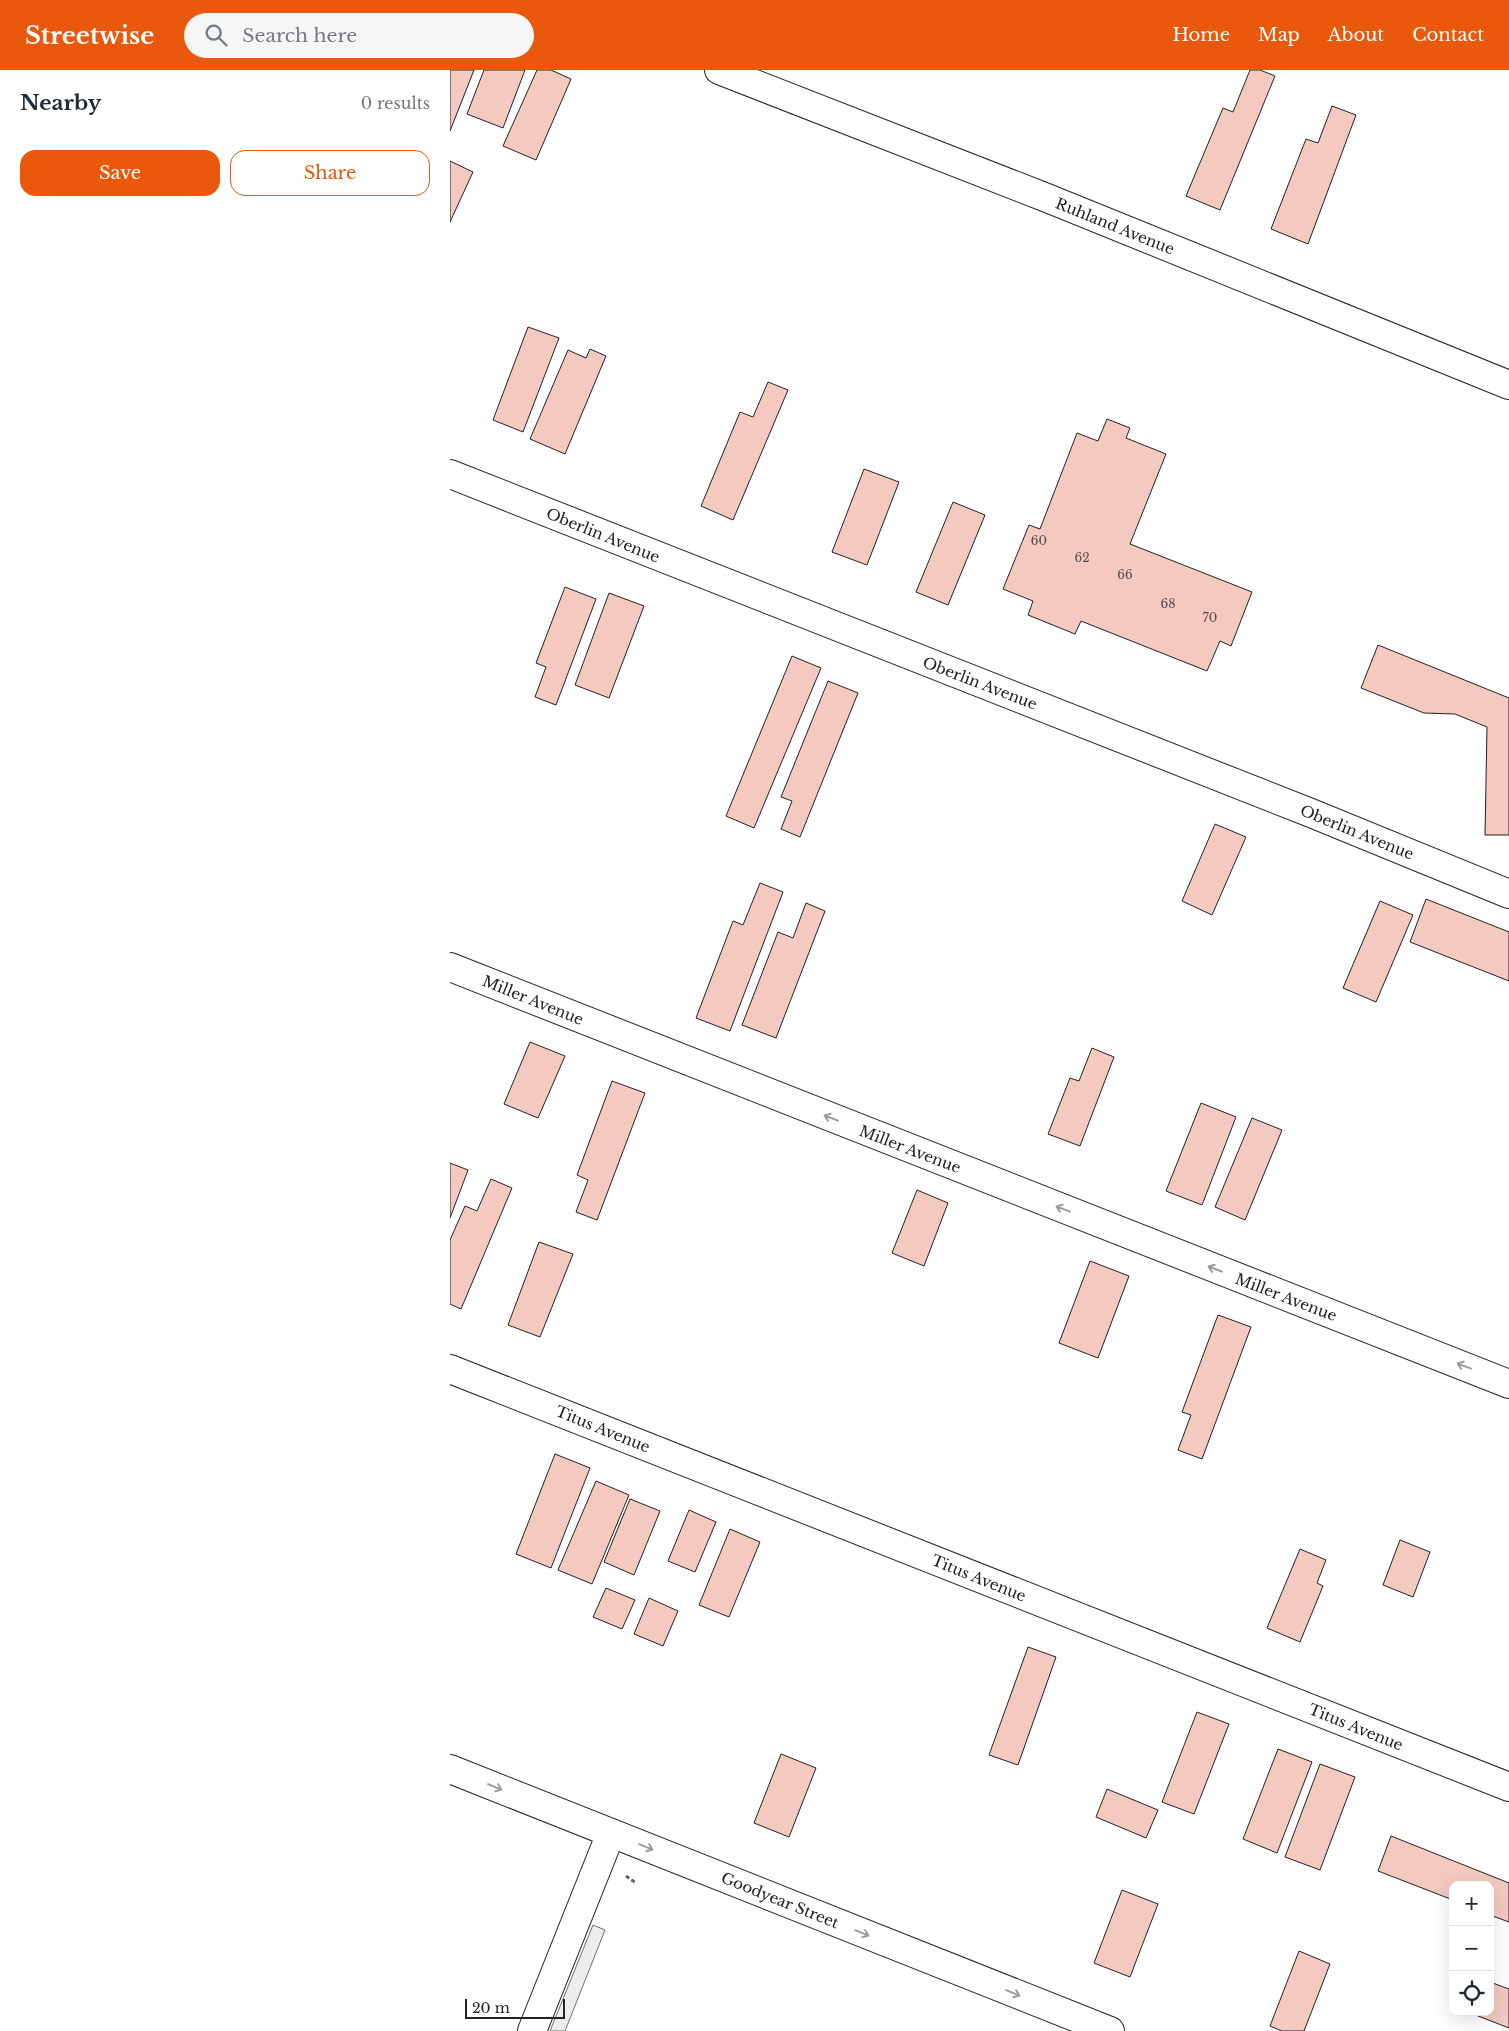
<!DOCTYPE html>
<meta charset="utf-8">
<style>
body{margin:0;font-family:"Libre Baskerville",serif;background:#f6f6f7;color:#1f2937}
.controls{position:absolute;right:15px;bottom:15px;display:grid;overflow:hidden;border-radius:10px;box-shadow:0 5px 20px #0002}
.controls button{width:45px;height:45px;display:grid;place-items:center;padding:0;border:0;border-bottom:1px solid #e0e1e3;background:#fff;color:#1f2937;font:25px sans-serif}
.scale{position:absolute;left:15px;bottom:12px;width:100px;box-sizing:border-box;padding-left:5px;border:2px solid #222;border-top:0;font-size:14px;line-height:18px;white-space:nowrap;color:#222;-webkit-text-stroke:4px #fff;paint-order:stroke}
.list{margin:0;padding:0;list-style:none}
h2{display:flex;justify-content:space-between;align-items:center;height:65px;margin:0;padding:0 20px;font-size:21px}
h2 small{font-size:16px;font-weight:400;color:#747a83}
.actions{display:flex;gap:10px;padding:15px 20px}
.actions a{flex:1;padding:11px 0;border:1px solid #ea580c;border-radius:15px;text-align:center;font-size:18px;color:#ea580c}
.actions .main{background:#ea580c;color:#fff}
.icon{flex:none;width:28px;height:28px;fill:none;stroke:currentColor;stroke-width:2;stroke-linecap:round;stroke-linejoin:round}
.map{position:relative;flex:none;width:1059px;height:1961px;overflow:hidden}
header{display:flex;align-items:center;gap:30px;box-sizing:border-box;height:70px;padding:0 25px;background:#ea580c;color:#fff}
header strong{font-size:24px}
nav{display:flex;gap:28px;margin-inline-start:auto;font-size:18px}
.search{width:350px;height:45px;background:#f6f6f7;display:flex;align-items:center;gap:12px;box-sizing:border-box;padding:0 18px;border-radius:28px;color:#747a83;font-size:19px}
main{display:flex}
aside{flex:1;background:#fff}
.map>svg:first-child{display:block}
</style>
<header>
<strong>Streetwise</strong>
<div class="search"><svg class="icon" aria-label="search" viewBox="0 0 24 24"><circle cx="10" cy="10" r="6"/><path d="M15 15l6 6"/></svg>Search here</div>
<nav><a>Home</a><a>Map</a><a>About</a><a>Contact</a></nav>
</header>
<main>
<aside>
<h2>Nearby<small>0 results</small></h2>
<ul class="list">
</ul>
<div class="actions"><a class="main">Save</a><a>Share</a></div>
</aside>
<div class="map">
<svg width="1059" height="1961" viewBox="0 0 1059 1961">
<rect width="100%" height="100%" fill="#fff"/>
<path fill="#ededed" stroke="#6f6f6f" d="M143 1855 155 1860 115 1961H100Z"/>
<g fill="#f3c9c0" stroke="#222">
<path d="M0 0H24L0 61Z"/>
<path d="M34 0H75L53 58 17 44Z"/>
<path d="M87 0H101L121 9 86 90 53 76Z"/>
<path d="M800 0H810L825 6 770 140 736 126 773 38 783 42Z"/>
<path d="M882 36 906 45 858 174 821 159 856 69 868 73Z"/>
<path d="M0 91 23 102 0 152Z"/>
<path d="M78 257 109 268 73 362 43 350Z"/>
<path d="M140 279 156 286 115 384 80 369 118 280 136 288Z"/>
<path d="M318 312 338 320 283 450 251 436 290 342 303 347Z"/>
<path d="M657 349 680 358 676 368 716 384 680 474 802 522 781 576 770 571 757 601 631 551 625 564 578 545 583 531 553 519 579 455 590 459 627 363 648 371Z"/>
<path d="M414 399 449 412 417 495 382 482Z"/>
<path d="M503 432 535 445 498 535 466 522Z"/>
<path d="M115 517 146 529 106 635 85 627 96 597 86 593Z"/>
<path d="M159 523 194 536 159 628 125 615Z"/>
<path d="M928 575 1059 628V765H1035L1037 657 1005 644 974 643 911 618Z"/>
<path d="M342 586 371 598 304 758 276 746Z"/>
<path d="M378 611 408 623 350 767 331 759 342 731 331 727Z"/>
<path d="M765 754 796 767 762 845 732 831Z"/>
<path d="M310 813 333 822 280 961 246 948 283 851 293 855Z"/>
<path d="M976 829 1059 862V911L960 872Z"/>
<path d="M930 831 963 845 926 932 893 918Z"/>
<path d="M356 833 375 841 326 968 292 955 328 862 343 868Z"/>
<path d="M80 972 115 986 88 1048 54 1034Z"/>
<path d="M642 978 664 987 630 1076 598 1064 620 1008 629 1011Z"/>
<path d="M162 1011 195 1023 147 1150 126 1142 138 1110 127 1105Z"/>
<path d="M751 1033 786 1047 752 1135 716 1121Z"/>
<path d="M802 1048 832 1060 795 1150 765 1137Z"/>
<path d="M0 1093 18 1100 0 1148Z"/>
<path d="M41 1109 62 1118 11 1239 0 1234V1170L15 1136 27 1141Z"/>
<path d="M467 1120 498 1133 474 1196 442 1183Z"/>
<path d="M89 1172 123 1184 90 1267 58 1255Z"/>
<path d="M640 1191 679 1206 648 1288 609 1273Z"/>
<path d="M768 1245 801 1257 752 1389 728 1380 741 1345 732 1342Z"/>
<path d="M105 1384 140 1398 101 1498 66 1484Z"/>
<path d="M146 1411 179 1425 142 1514 108 1500Z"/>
<path d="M180 1429 210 1441 184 1505 154 1492Z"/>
<path d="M239 1440 266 1452 245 1502 218 1491Z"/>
<path d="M280 1459 310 1472 279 1547 249 1535Z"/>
<path d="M950 1470 980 1482 963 1527 933 1515Z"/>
<path d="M850 1479 876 1490 867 1513 873 1516 850 1572 817 1558Z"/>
<path d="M156 1518 185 1530 172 1559 143 1547Z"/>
<path d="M199 1528 228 1541 213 1576 184 1564Z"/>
<path d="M578 1577 606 1587 568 1695 539 1685Z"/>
<path d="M747 1642 779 1654 744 1744 712 1732Z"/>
<path d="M828 1679 862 1692 827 1783 793 1769Z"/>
<path d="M331 1684 366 1698 339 1767 304 1753Z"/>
<path d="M870 1694 905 1707 870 1800 835 1787Z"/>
<path d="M657 1719 708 1740 696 1768 646 1747Z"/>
<path d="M941 1766 1059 1813V1852L1040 1845V1815H1003V1830L928 1801Z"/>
<path d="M672 1820 708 1834 680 1907 644 1893Z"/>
<path d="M849 1881 880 1894 854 1961H832L820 1956Z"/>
<path d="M1040 1912 1059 1919V1958L1023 1944 1024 1942H1040Z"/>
</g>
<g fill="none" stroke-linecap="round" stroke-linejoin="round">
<defs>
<g id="minor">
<path d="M269 0 597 128 1059 315"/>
<path d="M0 404 861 743 1059 824"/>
<path d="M0 897 1059 1314"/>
<path d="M0 1299 1059 1717"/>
<path d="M0 1699 660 1961"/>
<path d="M82 1961 161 1763"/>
</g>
</defs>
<use href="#minor" stroke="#222" stroke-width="30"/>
<path stroke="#646464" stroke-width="3" stroke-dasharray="4 2.5" stroke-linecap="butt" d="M176 1806 186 1813"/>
<use href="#minor" stroke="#fff" stroke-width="28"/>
</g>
<defs><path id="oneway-shaft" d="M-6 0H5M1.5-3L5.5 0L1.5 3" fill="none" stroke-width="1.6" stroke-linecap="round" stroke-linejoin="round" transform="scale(1.25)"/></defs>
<g stroke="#9c9c9c">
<use href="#oneway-shaft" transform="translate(381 1048) rotate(-159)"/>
<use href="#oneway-shaft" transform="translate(613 1139) rotate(-159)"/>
<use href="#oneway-shaft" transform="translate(765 1199) rotate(-159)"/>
<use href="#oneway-shaft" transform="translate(1014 1296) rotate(-159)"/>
<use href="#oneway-shaft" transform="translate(45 1717) rotate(22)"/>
<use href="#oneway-shaft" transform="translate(196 1777) rotate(22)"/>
<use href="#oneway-shaft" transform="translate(412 1863) rotate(22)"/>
<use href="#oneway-shaft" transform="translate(563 1923) rotate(22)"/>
</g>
<g text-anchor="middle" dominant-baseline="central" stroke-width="4" stroke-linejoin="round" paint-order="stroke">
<g font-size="12" fill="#564c4a">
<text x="589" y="470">60</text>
<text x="632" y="487">62</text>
<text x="675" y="504">66</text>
<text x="718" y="533">68</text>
<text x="760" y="547">70</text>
</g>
<g font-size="15" fill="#222" stroke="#fff">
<text transform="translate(665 156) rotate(22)">Ruhland Avenue</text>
<text transform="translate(153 465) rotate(22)">Oberlin Avenue</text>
<text transform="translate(530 613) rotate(21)">Oberlin Avenue</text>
<text transform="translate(907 762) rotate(22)">Oberlin Avenue</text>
<text transform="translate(83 930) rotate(22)">Miller Avenue</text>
<text transform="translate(460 1079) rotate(21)">Miller Avenue</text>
<text transform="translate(836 1227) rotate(21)">Miller Avenue</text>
<text transform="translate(153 1359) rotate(22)">Titus Avenue</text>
<text transform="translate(529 1508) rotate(22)">Titus Avenue</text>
<text transform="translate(906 1657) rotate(22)">Titus Avenue</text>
<text transform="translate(330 1830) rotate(22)">Goodyear Street</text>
</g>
</g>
</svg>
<div class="controls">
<button>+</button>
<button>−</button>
<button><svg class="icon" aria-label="locate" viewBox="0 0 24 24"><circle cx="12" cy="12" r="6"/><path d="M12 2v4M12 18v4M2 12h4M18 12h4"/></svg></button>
</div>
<div class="scale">20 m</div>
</div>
</main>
